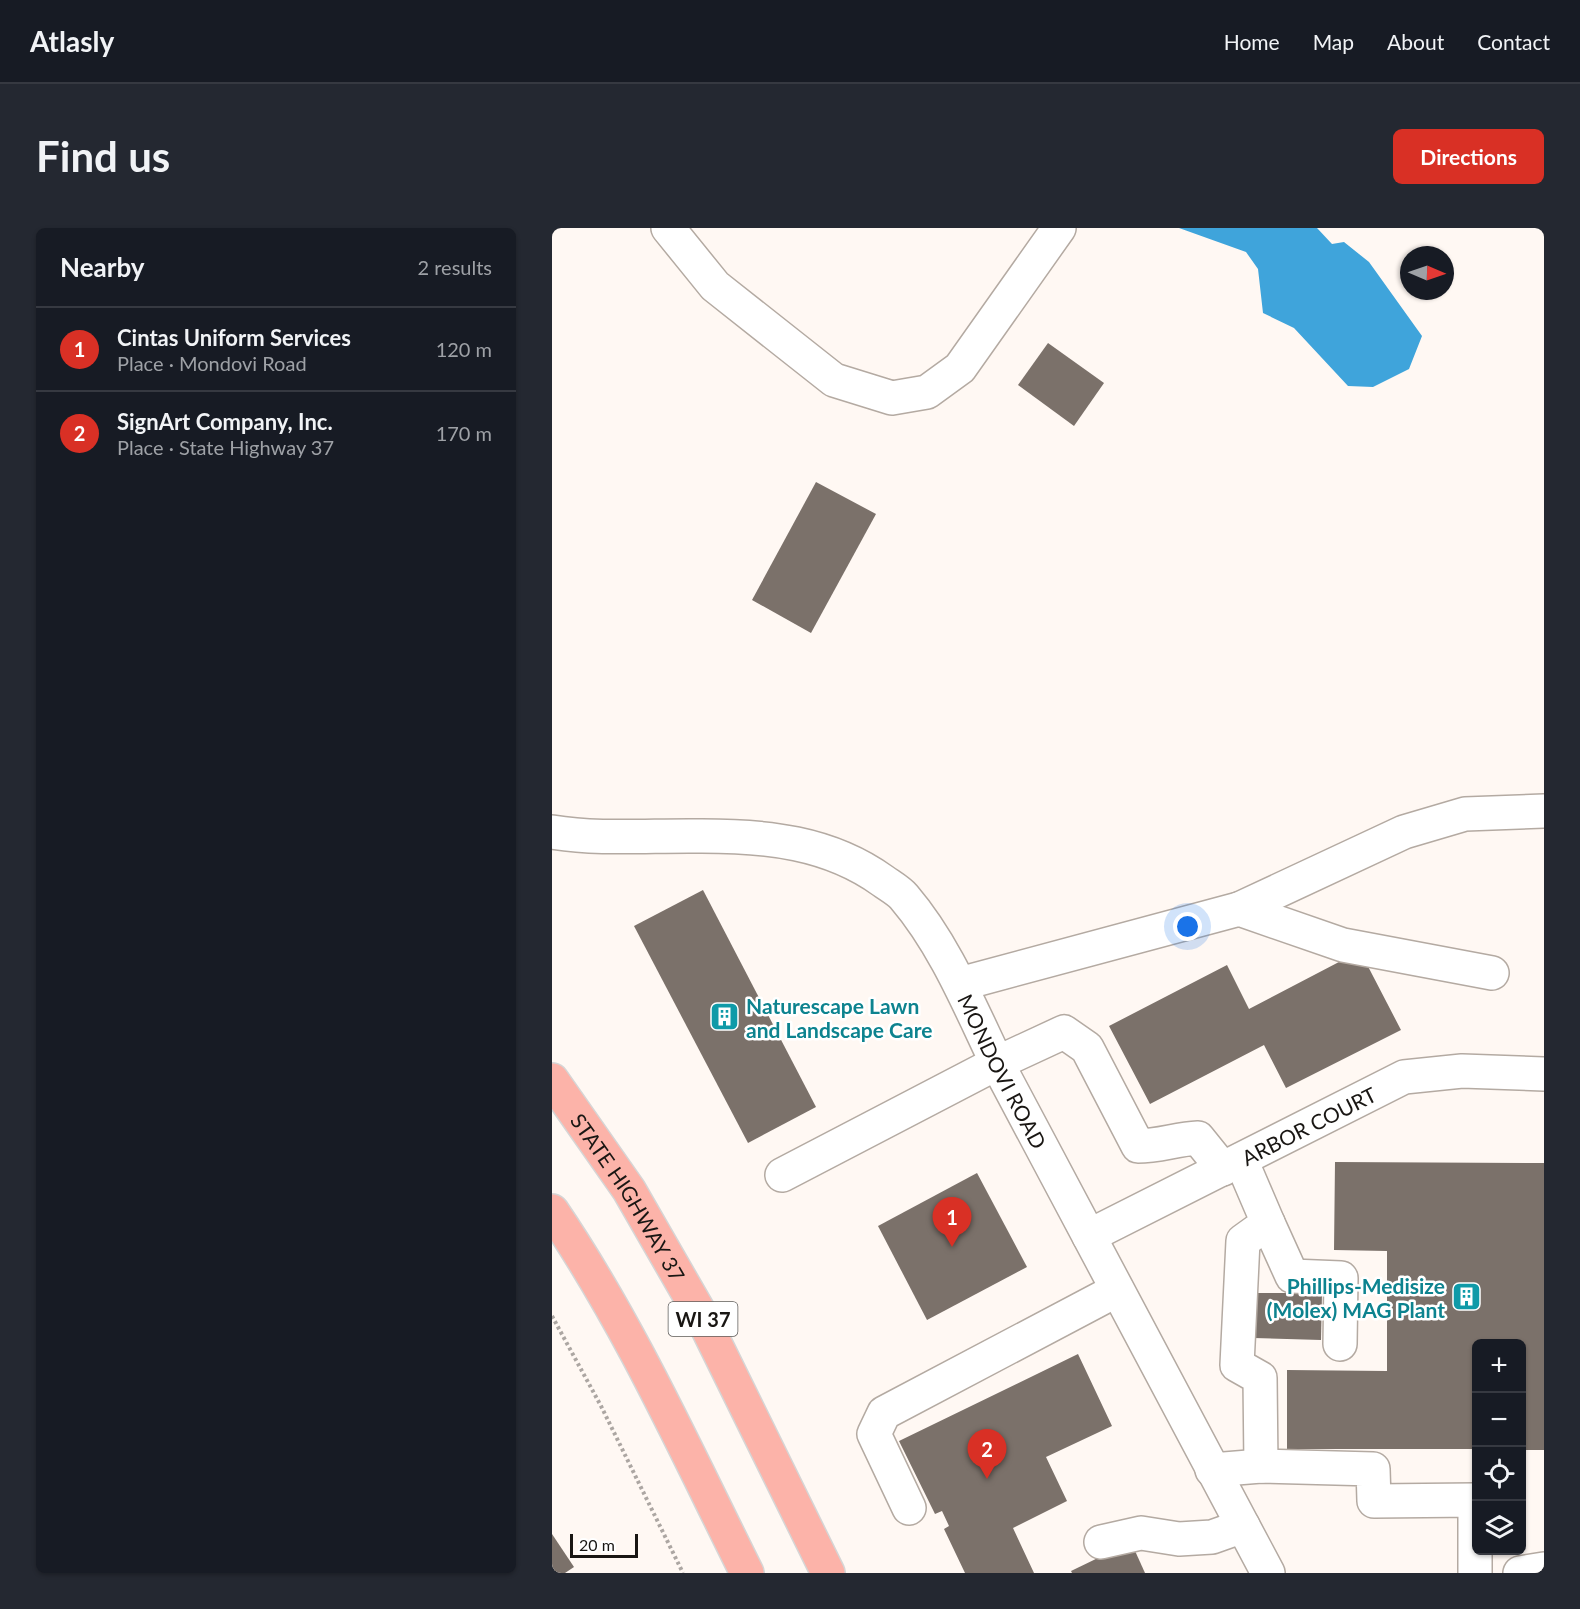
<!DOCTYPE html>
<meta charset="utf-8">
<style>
body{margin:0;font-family:Lato,sans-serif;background:#242831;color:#f1f3f6}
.controls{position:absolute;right:18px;bottom:18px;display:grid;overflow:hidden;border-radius:9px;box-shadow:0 2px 4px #0004}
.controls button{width:54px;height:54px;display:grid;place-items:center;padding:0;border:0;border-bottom:2px solid #363941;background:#171b24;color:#f1f3f6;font:30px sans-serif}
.compass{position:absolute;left:848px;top:18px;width:54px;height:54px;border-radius:50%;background:#171b24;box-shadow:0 2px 4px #0004;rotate:92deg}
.scale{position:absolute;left:18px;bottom:15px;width:68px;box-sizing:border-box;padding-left:6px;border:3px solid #191613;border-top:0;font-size:16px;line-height:21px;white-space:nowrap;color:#191613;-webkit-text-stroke:4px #fff;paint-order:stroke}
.you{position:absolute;left:636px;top:699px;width:21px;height:21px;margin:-15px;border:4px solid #fff;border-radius:50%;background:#1a73e8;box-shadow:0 0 0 9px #1a73e833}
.badge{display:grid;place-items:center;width:39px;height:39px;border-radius:50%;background:#d93025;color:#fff;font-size:20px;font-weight:700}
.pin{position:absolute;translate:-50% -50px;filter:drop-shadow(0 2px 3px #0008)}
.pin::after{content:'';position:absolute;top:32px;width:21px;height:18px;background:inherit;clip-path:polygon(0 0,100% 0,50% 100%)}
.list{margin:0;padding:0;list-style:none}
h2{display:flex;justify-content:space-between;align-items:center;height:78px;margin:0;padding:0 24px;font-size:26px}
h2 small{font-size:20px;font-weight:400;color:#9ea1a6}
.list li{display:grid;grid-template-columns:39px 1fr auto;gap:18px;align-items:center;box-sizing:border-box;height:84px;padding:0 24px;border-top:2px solid #363941}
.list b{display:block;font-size:22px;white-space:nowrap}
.list p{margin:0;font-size:20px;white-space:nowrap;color:#9ea1a6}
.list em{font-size:20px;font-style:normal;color:#9ea1a6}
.icon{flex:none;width:33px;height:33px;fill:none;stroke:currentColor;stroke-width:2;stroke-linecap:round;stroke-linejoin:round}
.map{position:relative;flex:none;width:992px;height:1345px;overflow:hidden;border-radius:9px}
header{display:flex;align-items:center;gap:36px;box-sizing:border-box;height:84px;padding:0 30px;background:#171b24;border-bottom:2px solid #363941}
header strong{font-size:28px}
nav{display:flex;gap:33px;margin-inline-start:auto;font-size:21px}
.intro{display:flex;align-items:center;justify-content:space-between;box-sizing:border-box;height:144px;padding:0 36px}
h1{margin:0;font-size:42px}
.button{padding:15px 27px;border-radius:9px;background:#d93025;color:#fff;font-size:21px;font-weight:700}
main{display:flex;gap:36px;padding:0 36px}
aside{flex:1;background:#171b24;border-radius:9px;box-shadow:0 2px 4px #0004}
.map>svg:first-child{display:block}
</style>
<header>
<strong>Atlasly</strong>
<nav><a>Home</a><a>Map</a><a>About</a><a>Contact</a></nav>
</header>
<div class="intro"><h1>Find us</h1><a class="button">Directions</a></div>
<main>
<aside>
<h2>Nearby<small>2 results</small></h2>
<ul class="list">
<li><span class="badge">1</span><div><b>Cintas Uniform Services</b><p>Place · Mondovi Road</p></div><em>120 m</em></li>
<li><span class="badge">2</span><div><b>SignArt Company, Inc.</b><p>Place · State Highway 37</p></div><em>170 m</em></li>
</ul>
</aside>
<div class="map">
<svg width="992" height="1345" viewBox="0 0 992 1345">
<rect width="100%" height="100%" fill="#fff8f3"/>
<path fill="#3fa4db" d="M627 0H765L780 16 792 14 817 34 870 108 857 141 821 159 796 158 742 100 711 85 706 41 694 24Z"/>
<g fill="#7b716a">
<path d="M496 115 552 155 522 198 466 157Z"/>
<path d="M264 254 324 286 259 405 200 372Z"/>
<path d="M151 662 264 879 196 915 82 698Z"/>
<path d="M808 723 849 802 734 860 712 817 598 876 557 798 675 737 697 781Z"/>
<path d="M783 934 992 935V1222H969V1116H924V1221H735V1142L835 1143V1023L782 1022Z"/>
<path d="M425 945 475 1039 375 1092 326 998Z"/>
<path d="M700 1065H770L769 1112 702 1110Z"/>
<path d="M526 1126 560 1198 494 1229 515 1273 461 1300 482 1345H413L392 1301 397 1298 390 1283 383 1286 347 1213Z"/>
<path d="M0 1306 22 1339 13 1345H0Z"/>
<path d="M579 1314 593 1345H520L519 1343Z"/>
</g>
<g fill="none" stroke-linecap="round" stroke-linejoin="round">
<defs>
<g id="minor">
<path d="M116 0 163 58 282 152 340 170 375 164 408 140 507 0"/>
<path id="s1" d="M0 604C48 612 101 607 150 608 214 608 277 614 331 653 338 658 347 663 352 669 393 717 418 779 445 835L716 1345"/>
<path d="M687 681 852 604 913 586 992 583"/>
<path d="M408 756 687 681 791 717 940 745"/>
<path d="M689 932 716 995 691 1013 685 1137 708 1150 709 1238"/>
<path d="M230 947 445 835 512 804 535 820 586 918C607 918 625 911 646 910L671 941"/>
<path d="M716 995 740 1048 789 1050 788 1116"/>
<path id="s2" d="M537 1008 852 849 910 843 992 846"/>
<path d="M660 1242 709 1238 821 1241 822 1273 923 1272V1345"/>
<path d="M357 1280 322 1206 332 1185 565 1062"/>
<path d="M549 1314 589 1305 627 1311 660 1309 691 1298"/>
<path d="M968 1345 992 1341"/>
</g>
<g id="major">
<path id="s3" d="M0 852 77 962 150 1089 276 1345"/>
<path d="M0 983C77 1096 134 1223 195 1345"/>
</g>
</defs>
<use href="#minor" stroke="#b4aaa2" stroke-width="36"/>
<use href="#major" stroke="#d6d5d5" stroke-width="36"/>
<path stroke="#aca6a2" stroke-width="4" stroke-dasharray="3 3" stroke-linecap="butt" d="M0 1088 49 1178 131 1345"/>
<use href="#minor" stroke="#fff" stroke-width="33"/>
<use href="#major" stroke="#fcb3a9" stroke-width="33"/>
</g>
<defs>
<symbol id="building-square" viewBox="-11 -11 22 22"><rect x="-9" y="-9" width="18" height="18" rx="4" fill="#0f9aa8" stroke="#fff"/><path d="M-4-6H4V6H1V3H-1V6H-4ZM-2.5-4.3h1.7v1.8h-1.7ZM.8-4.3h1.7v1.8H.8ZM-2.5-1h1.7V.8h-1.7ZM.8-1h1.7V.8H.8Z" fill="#fff"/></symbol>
</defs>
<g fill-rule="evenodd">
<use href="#building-square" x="156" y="772" width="33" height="33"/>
<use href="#building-square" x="898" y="1052" width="33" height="33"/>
</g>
<g text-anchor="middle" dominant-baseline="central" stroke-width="5" stroke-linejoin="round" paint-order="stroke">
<rect fill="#fff" stroke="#5e5c5a" stroke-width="1.5" x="116.5" y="1074" width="69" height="34" rx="4.5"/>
<g font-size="20" font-weight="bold" fill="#191613">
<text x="151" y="1091">WI 37</text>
</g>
<g font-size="21" font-weight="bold" fill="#0d838f" stroke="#fff" text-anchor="start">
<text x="194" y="777">Naturescape Lawn<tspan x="194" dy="24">and Landscape Care</tspan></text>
<text x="893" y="1057" text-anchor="end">Phillips-Medisize<tspan x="893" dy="24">(Molex) MAG Plant</tspan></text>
</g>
<g font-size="21" fill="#191613" stroke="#fff">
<text stroke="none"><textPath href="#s1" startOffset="567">MONDOVI ROAD</textPath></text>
<text stroke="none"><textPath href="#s2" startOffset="246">ARBOR COURT</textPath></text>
<text stroke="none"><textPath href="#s3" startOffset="140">STATE HIGHWAY 37</textPath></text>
</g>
</g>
</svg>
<div class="controls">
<button>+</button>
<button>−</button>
<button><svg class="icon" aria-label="locate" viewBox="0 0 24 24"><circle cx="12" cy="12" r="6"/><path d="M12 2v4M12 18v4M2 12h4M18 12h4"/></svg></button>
<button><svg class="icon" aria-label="layers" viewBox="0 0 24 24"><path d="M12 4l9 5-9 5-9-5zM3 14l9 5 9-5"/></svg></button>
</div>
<svg class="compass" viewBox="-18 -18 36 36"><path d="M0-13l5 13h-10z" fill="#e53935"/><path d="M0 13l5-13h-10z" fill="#9ea1a6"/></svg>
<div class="scale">20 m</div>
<div class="you"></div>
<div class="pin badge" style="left:400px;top:1019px">1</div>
<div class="pin badge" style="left:435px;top:1251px">2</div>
</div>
</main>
